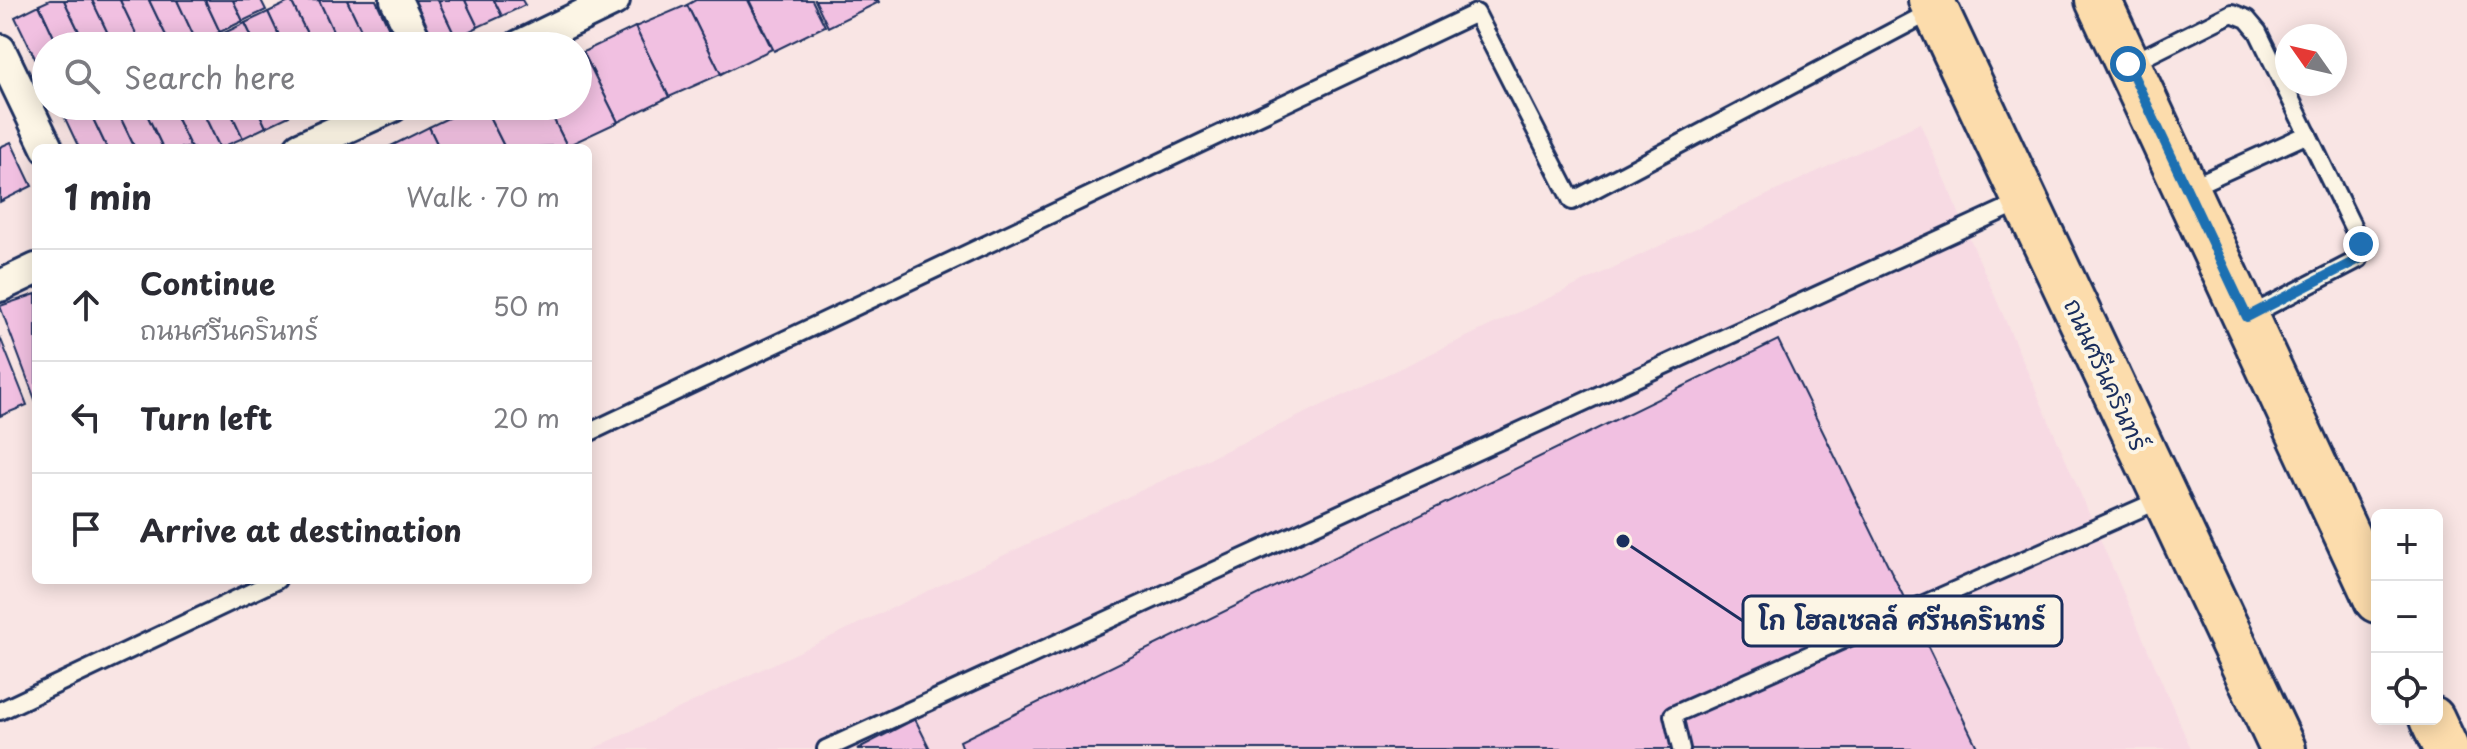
<!DOCTYPE html>
<meta charset="utf-8">
<style>
body{margin:0;font-family:"Playpen Sans","Playpen Sans Thai",sans-serif;background:#f7f7f7;color:#2b2b33}
.controls{position:absolute;right:24px;bottom:24px;display:grid;overflow:hidden;border-radius:12px;box-shadow:0 4px 20px #0003}
.controls button{width:72px;height:72px;display:grid;place-items:center;padding:0;border:0;border-bottom:2px solid #e1e1e2;background:#fff;color:#2b2b33;font:40px sans-serif}
.compass{position:absolute;left:2275px;top:24px;width:72px;height:72px;border-radius:50%;background:#fff;box-shadow:0 4px 20px #0003;rotate:304deg}
.stop{position:absolute;width:24px;height:24px;margin:-18px;border:6px solid #1f6fb2;border-radius:50%;background:#fff}
.stop.end{background:#1f6fb2;border-color:#fff;box-shadow:0 2px 8px #0008}
.list{margin:0;padding:0;list-style:none}
h2{display:flex;justify-content:space-between;align-items:center;height:104px;margin:0;padding:0 32px;font-size:34px}
h2 small{font-size:26px;font-weight:400;color:#7c7c81}
.list li{display:grid;grid-template-columns:52px 1fr auto;gap:24px;align-items:center;box-sizing:border-box;height:112px;padding:0 32px;border-top:2px solid #e1e1e2}
.list b{display:block;font-size:30px;white-space:nowrap}
.list p{margin:0;font-size:26px;white-space:nowrap;color:#7c7c81}
.list em{font-size:26px;font-style:normal;color:#7c7c81}
.icon{flex:none;width:44px;height:44px;fill:none;stroke:currentColor;stroke-width:2;stroke-linecap:round;stroke-linejoin:round}
.map{position:relative;flex:none;width:2467px;height:749px;overflow:hidden}
.search{position:absolute;background:#fff;box-shadow:0 4px 20px #0003;left:32px;top:32px;width:560px;height:88px;display:flex;align-items:center;gap:20px;box-sizing:border-box;padding:0 28px;border-radius:44px;color:#7c7c81;font-size:30px}
.panel{position:absolute;background:#fff;box-shadow:0 4px 20px #0003;left:32px;top:144px;width:560px;height:440px;border-radius:12px}
.map>svg:first-child{display:block}
</style>
<div class="map">
<svg width="2467" height="749" viewBox="0 0 2467 749">
<rect width="100%" height="100%" fill="#f9e5e4"/>
<filter id="ink" filterUnits="userSpaceOnUse"><feTurbulence type="fractalNoise" baseFrequency=".0125" numOctaves="2"/><feDisplacementMap in="SourceGraphic" scale="16" xChannelSelector="R" yChannelSelector="G"/><feConvolveMatrix kernelMatrix="1 2 1 2 8 2 1 2 1" color-interpolation-filters="sRGB"/></filter>
<g filter="url(#ink)">
<path fill="#f7dae3" d="M1920 123 2191 749H593Z"/>
<g fill="#f1c0e1" stroke="#1b2f5e" stroke-width="2">
<path d="M50 0H64L86 46H58L39 5Z"/>
<path d="M64 0H92L114 46H86Z"/>
<path d="M92 0H120L142 46H114Z"/>
<path d="M120 0H149L171 46H142Z"/>
<path d="M149 0H177L197 43 171 46Z"/>
<path d="M177 0H205L220 32 197 43Z"/>
<path d="M205 0H233L243 21 220 32Z"/>
<path d="M233 0H261L266 10 243 21Z"/>
<path d="M319 0 340 46H313L291 1Z"/>
<path d="M319 0H347L369 46H340Z"/>
<path d="M347 0H376L397 46H369Z"/>
<path d="M409 0H438L456 38 431 46Z"/>
<path d="M438 0H465L478 27 456 38Z"/>
<path d="M465 0H494L502 16 478 27Z"/>
<path d="M494 0H522L525 5 502 16Z"/>
<path d="M696 0H748L772 49 721 74 687 5Z"/>
<path d="M749 0H812L825 26 774 51Z"/>
<path d="M815 0H878L879 2 828 27Z"/>
<path d="M291 1 313 46H284L268 12Z"/>
<path d="M39 5 58 46H46V81L15 17Z"/>
<path d="M687 5 721 74 669 97 635 27Z"/>
<path d="M268 12 284 46H256L245 23Z"/>
<path d="M245 23 256 46H228L222 34Z"/>
<path d="M635 27 669 97 618 122 583 52Z"/>
<path d="M222 34 228 46H199Z"/>
<path d="M583 52 618 122 567 146 547 106H578V55Z"/>
<path d="M74 106H87L107 148H79L62 112Z"/>
<path d="M87 106H115L135 148H107Z"/>
<path d="M115 106H143L163 148H135Z"/>
<path d="M143 106H171L191 148H163Z"/>
<path d="M171 106H200L220 148H191Z"/>
<path d="M200 106H228L243 138 220 148Z"/>
<path d="M228 106H256L266 127 243 138Z"/>
<path d="M256 106H284L289 116 266 127Z"/>
<path d="M473 106H484L505 148H439L429 127Z"/>
<path d="M484 106H547L567 146 505 148Z"/>
<path d="M429 127 439 148H387Z"/>
<path d="M11 142 32 186 0 202V147Z"/>
<path d="M36 294V402L0 306Z"/>
<path d="M0 337 27 405 0 416Z"/>
<path d="M1778 340 1978 749H963L960 741Z"/>
<path d="M915 719 930 749H857Z"/>
</g>
<g fill="none" stroke-linecap="round" stroke-linejoin="round">
<defs>
<g id="service">
<path d="M2130 64 2232 13 2247 19 2258 32 2361 244 2359 259 2247 317"/>
<path d="M2189 188 2308 134"/>
<path d="M588 433 1476 13 1572 201 1934 10"/>
<path d="M0 711 277 580"/>
<path d="M826 749 2025 200"/>
<path d="M1681 749 1673 715 2164 498"/>
</g>
<g id="minor">
<path d="M396 0 418 46"/>
<path d="M519 46 614 0"/>
<path d="M0 50 47 148"/>
<path d="M300 148 393 106"/>
<path d="M0 286 36 269"/>
</g>
<g id="primary">
<path d="M1931 0 2283 749"/>
<path d="M2098 0 2377 600"/>
<path d="M2432 719 2446 749"/>
</g>
</defs>
<use href="#service" stroke="#1b2f5e" stroke-width="22"/>
<use href="#minor" stroke="#1b2f5e" stroke-width="36"/>
<use href="#primary" stroke="#1b2f5e" stroke-width="50"/>
<use href="#service" stroke="#fcf5e5" stroke-width="16"/>
<use href="#minor" stroke="#fcf5e5" stroke-width="30"/>
<use href="#primary" stroke="#fcdcac" stroke-width="44"/>
</g>
</g>
<g fill="none" stroke-linecap="round" stroke-linejoin="round" filter="url(#ink)">
<path stroke="#1f6fb2" stroke-width="10" d="M2128 64 2247 317 2359 259 2361 244"/>
</g>
<g text-anchor="middle" dominant-baseline="central" stroke-width="8" stroke-linejoin="round" paint-order="stroke">
<g font-size="24" fill="#1b2f5e" stroke="#fcf5e5">
<text transform="translate(2107 374) rotate(65)">ถนนศรีนครินทร์</text>
</g>
</g>
<path fill="none" stroke="#1b2f5e" stroke-width="3" d="M1623 541L1743 621"/>
<circle fill="#1b2f5e" stroke="#fcf5e5" stroke-width="3" cx="1623" cy="541" r="8"/>
<rect fill="#fcf5e5" stroke="#1b2f5e" stroke-width="3" x="1743" y="596" width="319" height="50" rx="8"/>
<g font-size="26" text-anchor="middle" font-weight="bold" fill="#1b2f5e">
<text x="1902" y="630">โก โฮลเซลล์ ศรีนครินทร์</text>
</g>
</svg>
<div class="controls">
<button>+</button>
<button>−</button>
<button><svg class="icon" aria-label="locate" viewBox="0 0 24 24"><circle cx="12" cy="12" r="6"/><path d="M12 2v4M12 18v4M2 12h4M18 12h4"/></svg></button>
</div>
<svg class="compass" viewBox="-18 -18 36 36"><path d="M0-13l5 13h-10z" fill="#e53935"/><path d="M0 13l5-13h-10z" fill="#7c7c81"/></svg>
<div class="stop" style="left:2128px;top:64px"></div>
<div class="stop end" style="left:2361px;top:244px"></div>
<div class="search"><svg class="icon" aria-label="search" viewBox="0 0 24 24"><circle cx="10" cy="10" r="6"/><path d="M15 15l6 6"/></svg>Search here</div>
<section class="panel">
<h2>1 min<small>Walk · 70 m</small></h2>
<ul class="list">
<li><svg class="icon" aria-label="ahead" viewBox="0 0 24 24"><path d="M12 20V5M6 11l6-6 6 6"/></svg><div><b>Continue</b><p>ถนนศรีนครินทร์</p></div><em>50 m</em></li>
<li><svg class="icon" aria-label="left" viewBox="0 0 24 24"><path d="M17 20v-9H6M10 6l-5 5 5 5"/></svg><div><b>Turn left</b></div><em>20 m</em></li>
<li><svg class="icon" aria-label="arrive" viewBox="0 0 24 24"><path d="M6 21V4h12l-3 4 3 4H6"/></svg><div><b>Arrive at destination</b></div></li>
</ul>
</section>
</div>
